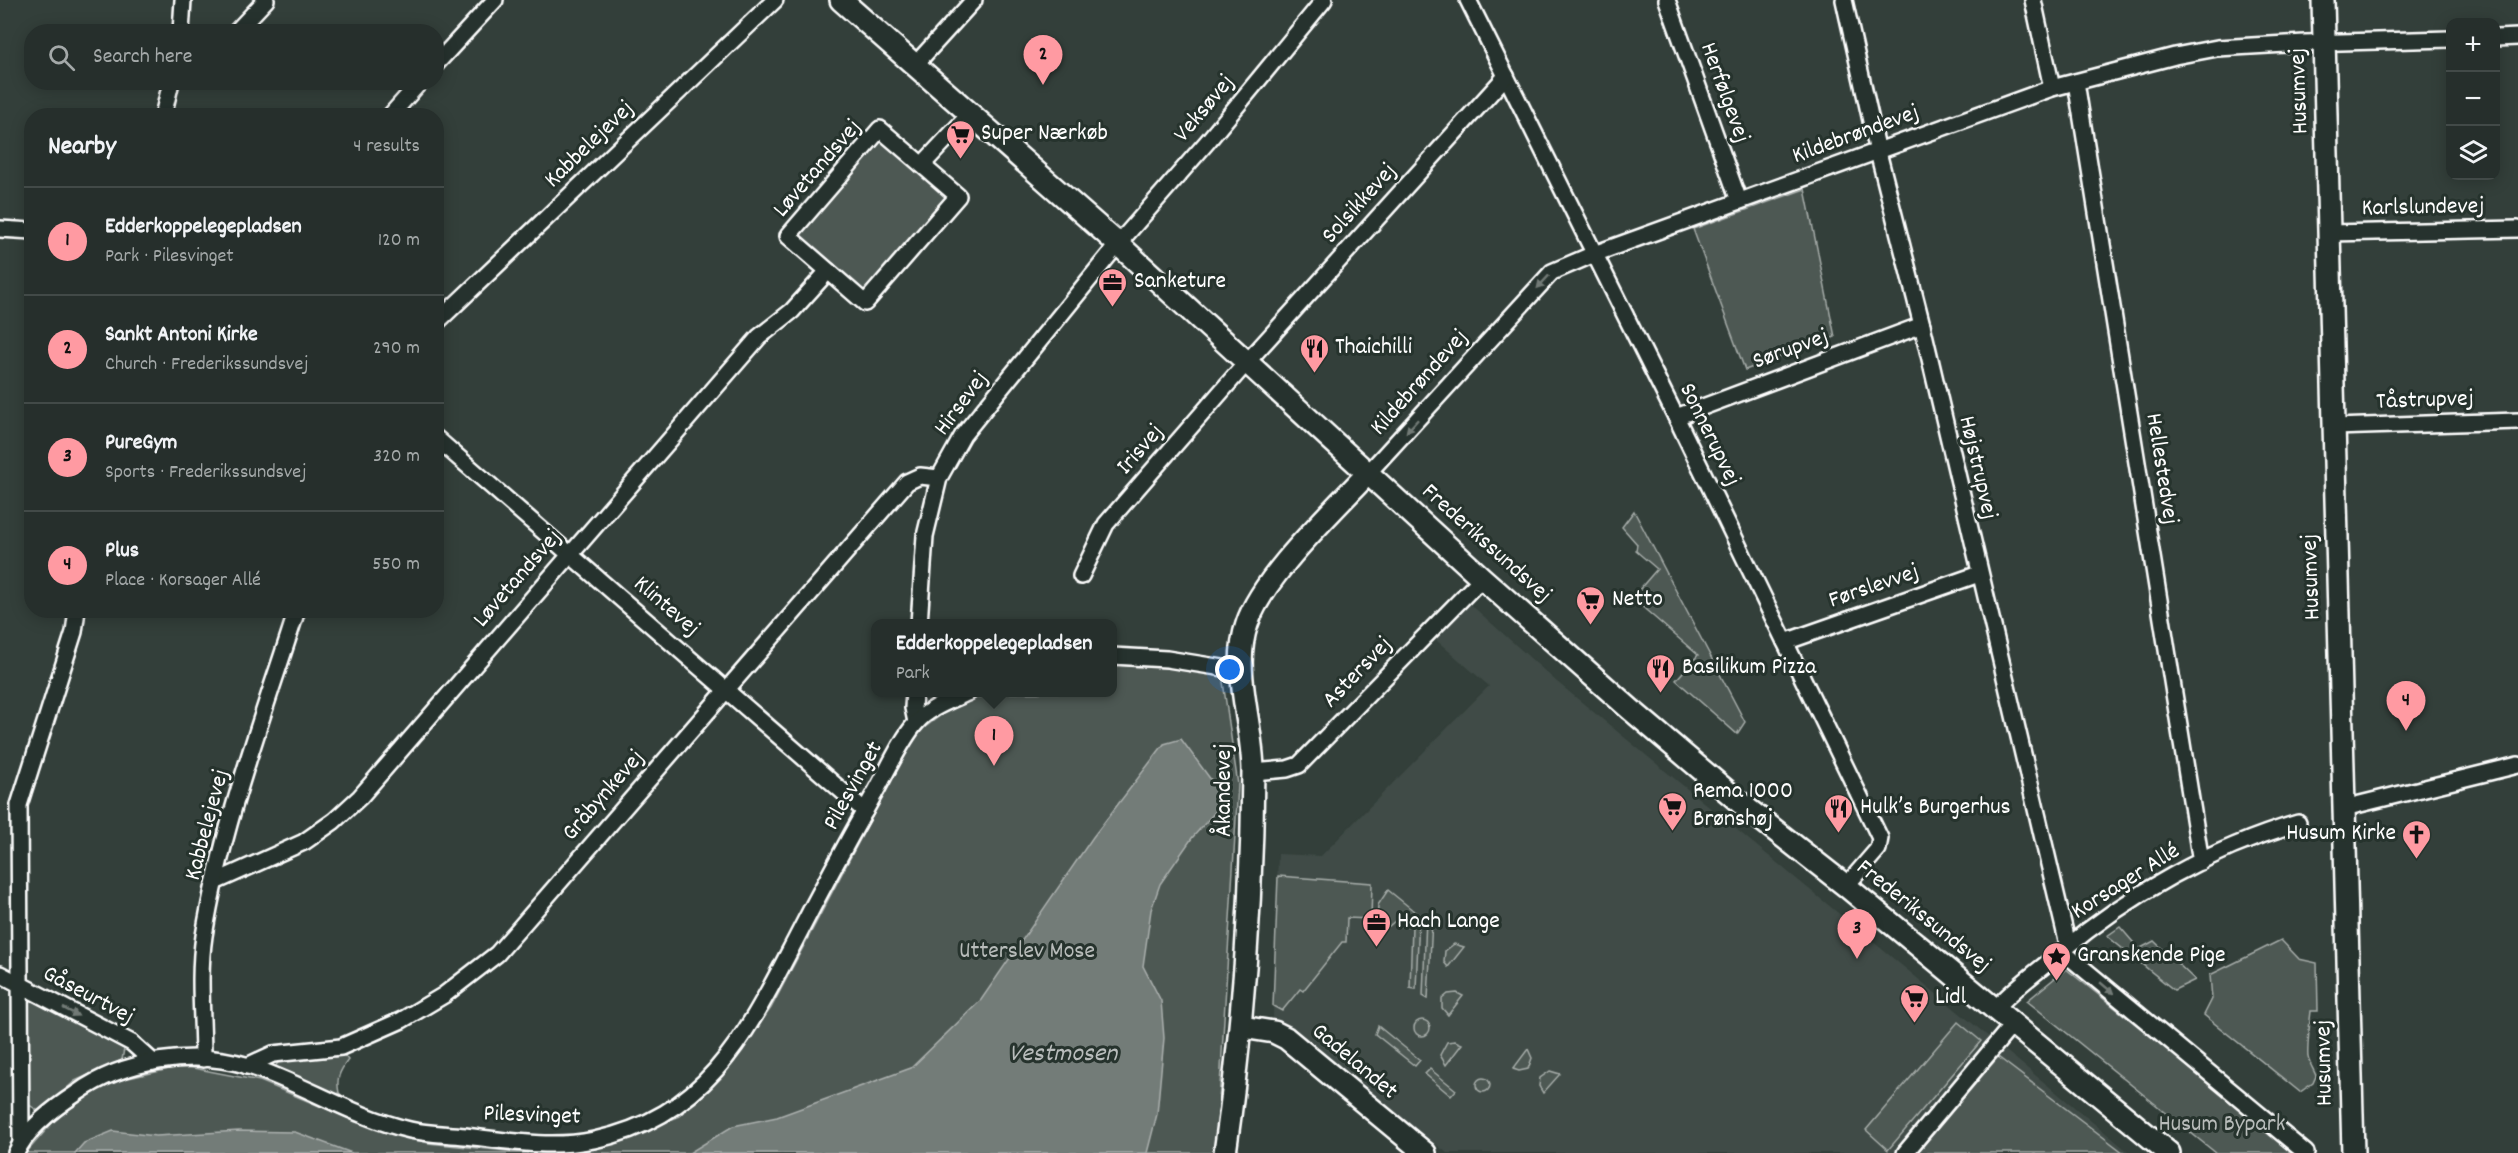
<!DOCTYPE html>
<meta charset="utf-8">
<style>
body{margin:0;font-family:Dekko,sans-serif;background:#323b38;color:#f1f3f6}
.controls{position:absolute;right:18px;top:18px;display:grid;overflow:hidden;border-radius:12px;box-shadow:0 3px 15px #0003}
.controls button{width:54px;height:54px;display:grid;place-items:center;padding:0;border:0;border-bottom:2px solid #424a48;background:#262f2c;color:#f1f3f6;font:30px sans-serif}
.you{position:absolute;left:1230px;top:670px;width:21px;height:21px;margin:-15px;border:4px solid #fff;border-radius:50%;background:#1a73e8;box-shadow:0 0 0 9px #1a73e833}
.badge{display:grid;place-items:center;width:39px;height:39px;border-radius:50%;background:#ff9aa2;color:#111;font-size:20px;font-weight:700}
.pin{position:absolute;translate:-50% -50px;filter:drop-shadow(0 2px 3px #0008)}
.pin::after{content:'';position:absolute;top:32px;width:21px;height:18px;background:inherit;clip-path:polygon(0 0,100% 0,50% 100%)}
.popup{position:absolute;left:871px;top:619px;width:246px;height:78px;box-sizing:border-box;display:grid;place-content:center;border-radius:12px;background:#262f2c;filter:drop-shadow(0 2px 4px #0005);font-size:20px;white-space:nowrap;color:#a4a9a9}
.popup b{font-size:22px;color:#f1f3f6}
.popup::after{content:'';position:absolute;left:50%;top:100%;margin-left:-12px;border:12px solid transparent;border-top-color:#262f2c}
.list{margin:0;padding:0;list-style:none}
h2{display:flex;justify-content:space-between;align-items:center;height:78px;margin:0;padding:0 24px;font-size:26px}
h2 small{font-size:20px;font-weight:400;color:#a4a9a9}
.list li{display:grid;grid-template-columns:39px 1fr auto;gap:18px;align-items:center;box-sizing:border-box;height:108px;padding:0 24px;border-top:2px solid #424a48}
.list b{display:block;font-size:22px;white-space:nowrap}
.list p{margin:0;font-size:20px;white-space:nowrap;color:#a4a9a9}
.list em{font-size:20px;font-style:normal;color:#a4a9a9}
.icon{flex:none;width:33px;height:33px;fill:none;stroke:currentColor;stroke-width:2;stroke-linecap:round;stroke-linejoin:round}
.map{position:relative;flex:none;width:2518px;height:1153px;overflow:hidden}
.search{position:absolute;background:#262f2c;box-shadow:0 3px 15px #0003;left:24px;top:24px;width:420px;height:66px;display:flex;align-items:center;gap:15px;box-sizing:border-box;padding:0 21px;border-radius:24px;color:#a4a9a9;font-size:22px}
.panel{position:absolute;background:#262f2c;box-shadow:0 3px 15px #0003;left:24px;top:108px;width:420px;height:510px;border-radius:24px}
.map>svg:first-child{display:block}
</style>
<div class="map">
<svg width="2518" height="1153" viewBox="0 0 2518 1153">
<rect width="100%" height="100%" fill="#333f3a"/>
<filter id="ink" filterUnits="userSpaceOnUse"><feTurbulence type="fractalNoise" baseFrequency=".0167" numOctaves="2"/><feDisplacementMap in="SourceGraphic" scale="12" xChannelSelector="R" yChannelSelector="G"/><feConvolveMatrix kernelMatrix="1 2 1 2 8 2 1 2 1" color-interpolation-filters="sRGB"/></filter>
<g filter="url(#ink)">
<path fill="#404c47" d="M1470 604 1557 682 2130 1153H1447L1273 1017 1278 854 1321 856 1489 686 1435 639Z"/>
<g fill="#4d5853" stroke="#a6aca9" stroke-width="1.5">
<path d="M879 137 949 200 864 295 798 236Z"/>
<path d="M1805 189 1835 337 1745 370 1693 229Z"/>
<path d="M1634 511 1745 722 1737 734 1676 680 1698 655 1632 598 1657 569 1636 551 1637 544 1622 527Z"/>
<path d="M1130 662 1222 675 1238 785 1216 1153H540L602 1147 680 1116 730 1066 771 1008 915 735 954 705 992 693 1112 692 1113 664Z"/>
<path d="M1278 876 1372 883 1371 919 1347 918 1346 942H1342L1303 991 1300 989 1282 1011 1273 1006Z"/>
<path d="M1388 890 1419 915 1416 989 1410 988 1412 926H1397L1395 921 1389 926 1377 925 1378 905Z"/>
<path d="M1426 917 1432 920 1428 999 1423 996Z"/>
<path d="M2120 927 2139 949 2154 941 2195 980 2174 990 2107 936Z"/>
<path d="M2281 940 2299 959 2317 963 2318 1011H2311C2310 1019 2307 1050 2308 1057 2309 1063 2314 1070 2316 1076L2313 1083 2300 1092 2204 1015 2212 999 2210 975Z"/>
<path d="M1454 944 1464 947 1448 967 1444 962 1445 951Z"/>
<path d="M2066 969 2298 1153H2216L2027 1001Z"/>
<path d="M1457 993 1463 996 1448 1015 1442 1008V999L1448 994Z"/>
<path d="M28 997 124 1049 122 1060 75 1081 40 1112 28 1104Z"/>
<circle cx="1422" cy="1028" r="8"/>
<path d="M1958 1022 1981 1041 1888 1150 1866 1130Z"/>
<path d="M1378 1026 1420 1060 1415 1066 1375 1034Z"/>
<path d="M1455 1041 1462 1044 1446 1065 1440 1055 1447 1042Z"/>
<path d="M1528 1049 1532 1058 1528 1069 1519 1071 1513 1069Z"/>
<path d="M344 1055 348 1060C339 1072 336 1079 339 1093L351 1103 277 1073 275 1067 279 1061Z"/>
<path d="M1998 1057 2124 1153H1917Z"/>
<path d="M183 1066 260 1081 348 1118 428 1143 528 1153H26L60 1114 106 1083Z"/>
<path d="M1430 1069 1456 1090 1451 1096 1425 1074Z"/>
<path d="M1550 1071 1560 1074 1543 1093 1539 1086 1540 1078Z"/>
<circle cx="1483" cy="1085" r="7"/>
</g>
<g fill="#737b78" stroke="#abb0ae" stroke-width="1.5">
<path d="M1181 739 1217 788 1216 811 1192 838 1160 884 1151 910 1143 966 1161 1001 1164 1038 1157 1114 1147 1153H689L733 1126 777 1117 911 1068 981 1000 1093 837 1164 744Z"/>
<path d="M113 1131 156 1136 239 1131 295 1132 352 1153H75L84 1143Z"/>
</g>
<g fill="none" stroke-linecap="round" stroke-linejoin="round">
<defs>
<g id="street">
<path d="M1468 0 1676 417 1880 838 1878 849 1846 886"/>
<path d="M1667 0 1739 201"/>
<path d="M1844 0 1878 152 1922 325 2068 945"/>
<path d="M2033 0 2052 88"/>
<path d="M181 32 183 0"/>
<path d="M236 32 266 0"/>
<path d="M2496 38 2518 37"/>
<path d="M436 64 495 0"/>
<path d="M914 66 974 0"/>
<path d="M2076 82 2201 862"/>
<path d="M163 116 171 82"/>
<path d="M390 116 420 82"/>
<path d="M880 129 958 196 865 303 788 236Z"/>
<path d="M922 165 969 115"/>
<path d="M0 229 32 231"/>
<path d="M2329 233 2518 229"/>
<path d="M436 323 775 0"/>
<path d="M1676 417 1922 325"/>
<path d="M2334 427 2518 421"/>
<path d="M436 438 865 811"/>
<path d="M1369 472 1552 272 1594 254 2052 88 2175 56 2217 48 2305 43 2450 39"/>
<path d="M1081 576 1106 524 1247 362 1506 76"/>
<path d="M919 624 925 536 939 478 963 435 1118 244 1208 141 1324 0"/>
<path d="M1785 642 1979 574"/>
<path d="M1112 656 1167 659 1242 671"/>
<path d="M914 692 913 708 916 722"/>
<path d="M1253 772 1287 769 1299 765 1482 578"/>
<path d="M2344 808 2518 765"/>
<path d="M215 882 304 842 334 821 360 797 759 337 792 311 828 271"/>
<path d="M2062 951 2306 1153"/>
<path d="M0 974 132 1043 153 1062"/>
<path d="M1995 1009C2015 987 2038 971 2061 952 2128 895 2213 848 2298 823"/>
<path d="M203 1059C203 1018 198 976 204 936 222 825 263 717 297 610"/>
<path d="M247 1066 273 1054 341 1047 402 1020 444 995 497 954 907 482 920 476 939 478"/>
<path d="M21 1141 19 805 74 632 77 610"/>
<path d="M16 1153C27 1128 54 1108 77 1093 123 1060 194 1049 249 1066 304 1084 353 1117 410 1130 427 1134 447 1134 465 1136 508 1141 551 1149 594 1140 708 1116 747 1033 796 939 820 892 846 844 872 798 885 776 900 741 916 723 928 708 952 700 969 692"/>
<path d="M1905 1153 2013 1024"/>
</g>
<g id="secondary">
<path d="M841 0 1118 244 1482 578 1630 709 1749 810 1846 886 2169 1153"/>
<path d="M2323 0 2353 1153"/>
<path d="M1242 1027 1274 1032 1286 1038 1425 1153"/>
<path d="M1225 1153C1243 1027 1252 900 1253 772 1253 724 1231 670 1247 624 1262 577 1334 510 1369 472"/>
</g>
</defs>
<use href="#street" stroke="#fff" stroke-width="20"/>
<use href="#secondary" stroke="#fff" stroke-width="26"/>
<use href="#street" stroke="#26332d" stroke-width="15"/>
<use href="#secondary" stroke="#26332d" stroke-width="21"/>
</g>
<defs><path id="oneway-solid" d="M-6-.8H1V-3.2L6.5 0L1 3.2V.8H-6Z" transform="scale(1.5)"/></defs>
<g fill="#727a76">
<use href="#oneway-solid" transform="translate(1543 282) rotate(133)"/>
<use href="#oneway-solid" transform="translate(1412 426) rotate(132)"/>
<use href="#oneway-solid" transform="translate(2107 988) rotate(40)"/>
<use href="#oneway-solid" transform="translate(71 1012) rotate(27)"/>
</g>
</g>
<defs>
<symbol id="supermarket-pin" viewBox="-11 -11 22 30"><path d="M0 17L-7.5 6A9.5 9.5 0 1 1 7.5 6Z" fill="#ff9aa2" stroke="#26332d"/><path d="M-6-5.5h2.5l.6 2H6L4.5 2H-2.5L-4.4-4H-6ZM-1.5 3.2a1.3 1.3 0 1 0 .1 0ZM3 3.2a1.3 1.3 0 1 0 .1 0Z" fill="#111"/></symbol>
<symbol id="office-pin" viewBox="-11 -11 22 30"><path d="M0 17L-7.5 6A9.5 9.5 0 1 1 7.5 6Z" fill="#ff9aa2" stroke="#26332d"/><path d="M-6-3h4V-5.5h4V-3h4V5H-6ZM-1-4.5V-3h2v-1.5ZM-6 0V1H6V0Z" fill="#111"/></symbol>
<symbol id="restaurant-pin" viewBox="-11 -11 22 30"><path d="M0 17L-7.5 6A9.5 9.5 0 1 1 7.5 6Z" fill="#ff9aa2" stroke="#26332d"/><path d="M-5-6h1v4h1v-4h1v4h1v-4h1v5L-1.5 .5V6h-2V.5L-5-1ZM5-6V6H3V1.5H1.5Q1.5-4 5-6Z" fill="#111"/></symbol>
<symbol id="church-pin" viewBox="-11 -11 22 30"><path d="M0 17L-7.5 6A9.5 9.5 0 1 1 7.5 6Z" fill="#ff9aa2" stroke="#26332d"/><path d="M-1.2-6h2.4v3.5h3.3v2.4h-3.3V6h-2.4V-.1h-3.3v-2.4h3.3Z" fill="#111"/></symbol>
<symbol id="sight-pin" viewBox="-11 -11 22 30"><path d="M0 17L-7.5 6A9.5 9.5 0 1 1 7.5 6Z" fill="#ff9aa2" stroke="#26332d"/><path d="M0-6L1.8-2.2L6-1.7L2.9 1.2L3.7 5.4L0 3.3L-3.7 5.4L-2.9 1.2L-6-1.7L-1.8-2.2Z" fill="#111"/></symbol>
</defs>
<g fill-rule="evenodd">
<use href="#supermarket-pin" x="944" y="118" width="33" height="45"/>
<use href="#office-pin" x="1096" y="266" width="33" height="45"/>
<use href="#restaurant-pin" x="1298" y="332" width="33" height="45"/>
<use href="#supermarket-pin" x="1574" y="584" width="33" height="45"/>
<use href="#restaurant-pin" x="1644" y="652" width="33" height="45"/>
<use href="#supermarket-pin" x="1656" y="790" width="33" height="45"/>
<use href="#restaurant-pin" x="1822" y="792" width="33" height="45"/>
<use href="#church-pin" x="2400" y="818" width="33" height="45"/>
<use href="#office-pin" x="1360" y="906" width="33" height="45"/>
<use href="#sight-pin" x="2040" y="940" width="33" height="45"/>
<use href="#supermarket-pin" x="1898" y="982" width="33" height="45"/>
</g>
<g text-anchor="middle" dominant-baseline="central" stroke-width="6" stroke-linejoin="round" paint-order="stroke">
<g font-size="24" fill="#fff" stroke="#26332d">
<text transform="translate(2300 91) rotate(-92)">Husumvej</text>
<text transform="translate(1724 93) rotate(70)">Herfølgevej</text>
<text transform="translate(1205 109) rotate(-50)">Veksøvej</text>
<text transform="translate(1856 135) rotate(-20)">Kildebrøndevej</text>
<text transform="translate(590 145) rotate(-44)">Kabbelejevej</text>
<text transform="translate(818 169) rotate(-49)">Løvetandsvej</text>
<text transform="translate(1360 204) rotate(-48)">Solsikkevej</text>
<text transform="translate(2423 208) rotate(-1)">Karlslundevej</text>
<text transform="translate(1791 350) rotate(-20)">Sørupvej</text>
<text transform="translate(1420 383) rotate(-48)">Kildebrøndevej</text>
<text transform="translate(2425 401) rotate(-2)">Tåstrupvej</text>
<text transform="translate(962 404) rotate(-53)">Hirsevej</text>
<text transform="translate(1709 435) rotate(64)">Sonnerupvej</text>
<text transform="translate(1141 450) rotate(-49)">Irisvej</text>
<text transform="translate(1977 468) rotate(77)">Højstrupvej</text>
<text transform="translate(2161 469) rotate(81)">Hellestedvej</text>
<text transform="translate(1486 544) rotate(42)">Frederikssundsvej</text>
<text transform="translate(2312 577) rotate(-92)">Husumvej</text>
<text transform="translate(518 579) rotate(-49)">Løvetandsvej</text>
<text transform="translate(1874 587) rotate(-19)">Førslevvej</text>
<text transform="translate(666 607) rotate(41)">Klintevej</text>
<text transform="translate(1358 673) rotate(-46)">Astersvej</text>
<text transform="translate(854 786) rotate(-61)">Pilesvinget</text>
<text transform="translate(1225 790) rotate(-90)">Åkandevej</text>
<text transform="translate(604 796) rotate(-49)">Gråbynkevej</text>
<text transform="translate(208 825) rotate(-75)">Kabbelejevej</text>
<text transform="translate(2126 882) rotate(-32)">Korsager Allé</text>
<text transform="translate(1923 917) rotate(39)">Frederikssundsvej</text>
<text transform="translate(88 996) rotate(28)">Gåseurtvej</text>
<text transform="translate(1354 1062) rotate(40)">Gadelandet</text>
<text transform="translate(2325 1063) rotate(-91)">Husumvej</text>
<text transform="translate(532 1116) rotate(2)">Pilesvinget</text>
</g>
<g font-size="24" fill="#fff" stroke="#26332d" text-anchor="start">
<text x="981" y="134">Super Nærkøb</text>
<text x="1134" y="282">Sanketure</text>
<text x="1335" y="348">Thaichilli</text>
<text x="1612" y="600">Netto</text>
<text x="1682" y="668">Basilikum Pizza</text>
<text x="1693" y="792">Rema 1000<tspan x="1693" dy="28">Brønshøj</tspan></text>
<text x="1860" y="808">Hulk’s Burgerhus</text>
<text x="2396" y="834" text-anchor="end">Husum Kirke</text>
<text x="1397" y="922">Hach Lange</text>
<text x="2077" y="956">Granskende Pige</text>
<text x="1935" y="998">Lidl</text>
</g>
<g font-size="24" fill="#b8bcba" stroke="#26332d">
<text x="1027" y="952">Utterslev Mose</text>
<text x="2222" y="1125">Husum Bypark</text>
</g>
<g font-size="26" font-style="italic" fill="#b9bdbc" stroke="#26332d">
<text x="1063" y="1054">Vestmosen</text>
</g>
</g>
</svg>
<div class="controls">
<button>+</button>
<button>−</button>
<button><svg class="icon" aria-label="layers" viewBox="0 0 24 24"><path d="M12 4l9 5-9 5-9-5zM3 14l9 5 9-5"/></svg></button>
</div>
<div class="you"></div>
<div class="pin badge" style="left:994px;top:766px">1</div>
<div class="popup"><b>Edderkoppelegepladsen</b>Park</div>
<div class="pin badge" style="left:1043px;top:85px">2</div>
<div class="pin badge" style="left:1857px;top:959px">3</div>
<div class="pin badge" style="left:2406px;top:731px">4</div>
<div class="search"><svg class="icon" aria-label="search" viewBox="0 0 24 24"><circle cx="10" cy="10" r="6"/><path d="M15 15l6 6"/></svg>Search here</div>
<section class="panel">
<h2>Nearby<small>4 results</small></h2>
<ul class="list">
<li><span class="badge">1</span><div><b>Edderkoppelegepladsen</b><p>Park · Pilesvinget</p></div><em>120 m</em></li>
<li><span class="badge">2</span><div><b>Sankt Antoni Kirke</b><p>Church · Frederikssundsvej</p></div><em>290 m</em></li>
<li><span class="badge">3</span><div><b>PureGym</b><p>Sports · Frederikssundsvej</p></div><em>320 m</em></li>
<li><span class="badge">4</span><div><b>Plus</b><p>Place · Korsager Allé</p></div><em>550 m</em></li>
</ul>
</section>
</div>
